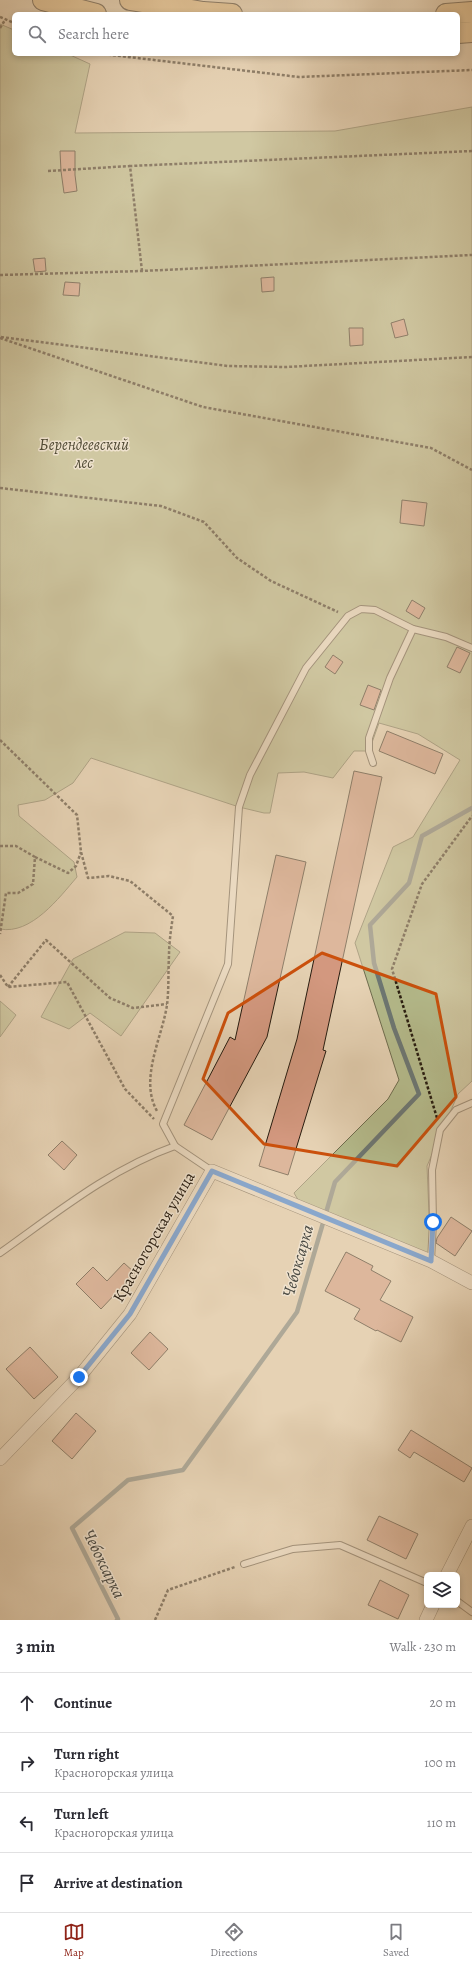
<!DOCTYPE html>
<meta charset="utf-8">
<style>
body{margin:0;font-family:Alegreya,serif;background:#f2f2f3;color:#2b2b33}
.controls{position:absolute;right:12px;bottom:12px;display:grid;overflow:hidden;border-radius:6px;box-shadow:0 2px 6px #0003}
.controls button{width:36px;height:36px;display:grid;place-items:center;padding:0;border:0;border-bottom:1px solid #e1e1e2;background:#fff;color:#2b2b33;font:20px sans-serif}
.stop{position:absolute;width:12px;height:12px;margin:-9px;border:3px solid #1a73e8;border-radius:50%;background:#fff}
.stop.end{background:#1a73e8;border-color:#fff;box-shadow:0 1px 4px #0008}
.list{margin:0;padding:0;list-style:none}
h2{display:flex;justify-content:space-between;align-items:center;height:52px;margin:0;padding:0 16px;font-size:17px}
h2 small{font-size:13px;font-weight:400;color:#7c7c81}
.list li{display:grid;grid-template-columns:26px 1fr auto;gap:12px;align-items:center;box-sizing:border-box;height:60px;padding:0 16px;border-top:1px solid #e1e1e2}
.list b{display:block;font-size:15px;white-space:nowrap}
.list p{margin:0;font-size:13px;white-space:nowrap;color:#7c7c81}
.list em{font-size:13px;font-style:normal;color:#7c7c81}
.icon{flex:none;width:22px;height:22px;fill:none;stroke:currentColor;stroke-width:2;stroke-linecap:round;stroke-linejoin:round}
.map{position:relative;flex:none;width:472px;height:1620px;overflow:hidden}
.search{position:absolute;background:#fff;box-shadow:0 2px 6px #0003;left:12px;right:12px;top:12px;height:44px;display:flex;align-items:center;gap:10px;box-sizing:border-box;padding:0 14px;border-radius:6px;color:#7c7c81;font-size:15px}
.sheet{height:292px;background:#fff}
nav{display:flex;justify-content:space-around;align-items:center;box-sizing:border-box;height:56px;border-top:1px solid #e1e1e2;background:#fff;font-size:11px;color:#7c7c81}
nav a{display:grid;justify-items:center;gap:2px}
nav .on{color:#8f2418}
.map>svg:first-child{display:block}
</style>
<div class="map">
<svg width="472" height="1620" viewBox="0 0 472 1620">
<rect width="100%" height="100%" fill="#e6d2b4"/>
<filter id="stains"><feTurbulence type="fractalNoise" baseFrequency=".005" numOctaves="4"/><feColorMatrix values="0 0 0 0 .2 0 0 0 0 .09 0 0 0 0 .02 0 0 0 .5 -.17"/></filter>
<radialGradient id="worn" r=".72"><stop offset=".6" stop-color="#630" stop-opacity="0"/><stop offset="1" stop-color="#630" stop-opacity=".3"/></radialGradient>
<g fill="#b5bc8d" stroke="#6e6c4e">
<path d="M0 24 14 30V54H68L90 64 75 133 335 131 472 107V1081L458 1094 427 1166 431 1261 303 1208 294 1193 388 1099 399 1080 355 943 393 847 413 837 460 760 418 734 379 723 369 751H354L333 778 304 772 278 773 270 813H264L239 807 91 758 73 783 45 800 18 805 19 816 74 862 77 877C59 898 31 935 0 929Z"/>
<path d="M125 932 155 933 180 952 121 1036 90 1013 69 1029 41 1017 73 959Z"/>
<path d="M0 1001 16 1015 0 1037Z"/>
</g>
<g fill="none" stroke-linecap="round" stroke-linejoin="round">
<path stroke="#6c7774" stroke-width="4.5" d="M117 1620 118 1619 72 1528 128 1480 183 1470 297 1312 335 1182 419 1094 394 1028 374 963 370 925 409 883 422 836 472 808"/>
</g>
<g fill="#d3987f" stroke="#261b0f">
<path d="M60 151H75V175L77 191 64 193 61 171Z"/>
<path d="M45 258 46 271 35 272 33 259Z"/>
<path d="M274 277V291L262 292 261 278Z"/>
<path d="M65 282 80 283 79 296 63 295Z"/>
<path d="M404 319 408 335 395 338 391 323Z"/>
<path d="M349 328H363V345L350 346Z"/>
<path d="M402 500 427 503 424 526 400 523Z"/>
<path d="M412 600 425 608 419 619 406 611Z"/>
<path d="M457 647 470 653 460 673 447 667Z"/>
<path d="M333 655 343 662 335 674 325 667Z"/>
<path d="M368 685 381 690 374 710 360 705Z"/>
<path d="M387 731 443 754 435 774 379 751Z"/>
<path d="M354 771 382 777 323 1050 326 1051 288 1175 259 1166 297 1039Z"/>
<path d="M276 855 306 862 267 1037 212 1140 184 1125 230 1037 235 1040Z"/>
<path d="M62 1141 77 1155 64 1170 48 1155Z"/>
<path d="M451 1217 472 1231 455 1256 436 1243 437 1238Z"/>
<path d="M346 1252 373 1266 371 1270 391 1281 380 1300 413 1317 401 1342 377 1330 376 1331 354 1319 360 1309 325 1291Z"/>
<path d="M124 1263 135 1273 101 1309 76 1284 93 1267 107 1281Z"/>
<path d="M150 1332 168 1349 149 1370 131 1353Z"/>
<path d="M30 1347 58 1377 34 1399 6 1369Z"/>
<path d="M76 1413 96 1431 72 1459 52 1441Z"/>
<path d="M411 1430 472 1468 464 1482 414 1452 410 1458 398 1450Z"/>
<path d="M379 1516 418 1534 406 1559 367 1540Z"/>
<path d="M380 1580 409 1595 398 1619 368 1605Z"/>
</g>
<g fill="none" stroke-linecap="round" stroke-linejoin="round">
<defs>
<g id="lane">
<path d="M373 763 369 751V738L390 678 413 629"/>
<path d="M175 1146 163 1124 228 964 239 807 250 775 306 668 348 616 361 609 375 610 413 629 446 637 472 648"/>
<path d="M0 1253C55 1214 110 1169 175 1146L212 1171"/>
<path d="M431 1261 433 1222 432 1170 440 1130 456 1110 472 1103"/>
<path d="M244 1564 293 1549 340 1545 427 1583"/>
<path d="M457 1601 472 1612"/>
</g>
<g id="street">
<path d="M0 1459 79 1377 130 1314 212 1171 431 1261 472 1283"/>
<path d="M447 1575 472 1526"/>
<path d="M426 1620 433 1605"/>
</g>
<g id="primary">
<path d="M43 0 96 14"/>
<path d="M130 0 203 12 232 14"/>
<path d="M446 14 472 12"/>
<path d="M458 33 472 32"/>
</g>
</defs>
<use href="#lane" stroke="#564938" stroke-width="8"/>
<use href="#street" stroke="#564938" stroke-width="14"/>
<use href="#primary" stroke="#261b0f" stroke-width="22"/>
<g stroke="#261b0f" stroke-width="2.5" stroke-dasharray="3 2" stroke-linecap="butt">
<path d="M0 17 14 23"/>
<path d="M0 28 5 20"/>
<path d="M103 54 299 77 472 70"/>
<path d="M48 171 130 166"/>
<path d="M142 271 130 166 472 151"/>
<path d="M0 275 142 271 472 255"/>
<path d="M1 337 228 366 286 367 472 357"/>
<path d="M0 338 203 407 431 448 472 470"/>
<path d="M0 488 161 506 204 522 237 558 271 581 338 612"/>
<path d="M0 740 77 815 81 852 88 878 109 876 130 881 173 916C171 929 169 943 169 956 168 972 169 989 167 1005 162 1038 139 1079 157 1111"/>
<path d="M0 846H16L35 857 33 884 18 893H6L0 934"/>
<path d="M35 857 68 873 76 866 81 852"/>
<path d="M0 975 8 987 67 982 125 1089 154 1119"/>
<path d="M8 987 46 940 110 998 133 1008 167 1004"/>
<path d="M437 1118 392 969 422 884 472 816"/>
<path d="M155 1620 168 1590 235 1567"/>
</g>
<use href="#lane" stroke="#efe2ce" stroke-width="6"/>
<use href="#street" stroke="#efe2ce" stroke-width="13"/>
<use href="#primary" stroke="#e3b97a" stroke-width="20"/>
</g>
<g fill="none" stroke-linecap="round" stroke-linejoin="round">
<path stroke="#1a73e8" stroke-width="5" d="M79 1377 130 1314 212 1171 431 1261 433 1222"/>
</g>
<path d="M0 0H472V1620H0ZM322 953 436 994 456 1097 397 1166 264 1144 203 1079 228 1013Z" fill="#e6d2b4" fill-opacity=".55" fill-rule="evenodd"/>
<path fill="none" stroke="#cb500c" stroke-width="3" stroke-linejoin="round" d="M322 953 436 994 456 1097 397 1166 264 1144 203 1079 228 1013Z"/>
<g text-anchor="middle" dominant-baseline="central" stroke-width="3" stroke-linejoin="round" paint-order="stroke">
<g font-size="16" font-style="italic" fill="#514b35" stroke="#efe2ce">
<text x="84" y="445">Берендеевский<tspan x="84" dy="18">лес</tspan></text>
</g>
<g font-size="16" fill="#261b0f" stroke="#efe2ce">
<text transform="translate(154 1237) rotate(-60)">Красногорская улица</text>
</g>
<g font-size="17" font-style="italic" fill="#494942" stroke="#efe2ce">
<text transform="translate(298 1261) rotate(-74)">Чебоксарка</text>
<text transform="translate(104 1564) rotate(64)">Чебоксарка</text>
</g>
</g>
<rect width="100%" height="100%" filter="url(#stains)"/>
<rect width="100%" height="100%" fill="url(#worn)"/>
</svg>
<div class="controls">
<button><svg class="icon" aria-label="layers" viewBox="0 0 24 24"><path d="M12 4l9 5-9 5-9-5zM3 14l9 5 9-5"/></svg></button>
</div>
<div class="stop" style="left:433px;top:1222px"></div>
<div class="stop end" style="left:79px;top:1377px"></div>
<div class="search"><svg class="icon" aria-label="search" viewBox="0 0 24 24"><circle cx="10" cy="10" r="6"/><path d="M15 15l6 6"/></svg>Search here</div>
</div>
<section class="sheet">
<h2>3 min<small>Walk · 230 m</small></h2>
<ul class="list">
<li><svg class="icon" aria-label="ahead" viewBox="0 0 24 24"><path d="M12 20V5M6 11l6-6 6 6"/></svg><div><b>Continue</b></div><em>20 m</em></li>
<li><svg class="icon" aria-label="right" viewBox="0 0 24 24"><path d="M7 20v-9h11M14 6l5 5-5 5"/></svg><div><b>Turn right</b><p>Красногорская улица</p></div><em>100 m</em></li>
<li><svg class="icon" aria-label="left" viewBox="0 0 24 24"><path d="M17 20v-9H6M10 6l-5 5 5 5"/></svg><div><b>Turn left</b><p>Красногорская улица</p></div><em>110 m</em></li>
<li><svg class="icon" aria-label="arrive" viewBox="0 0 24 24"><path d="M6 21V4h12l-3 4 3 4H6"/></svg><div><b>Arrive at destination</b></div></li>
</ul>
</section>
<nav>
<a class="on"><svg class="icon" aria-label="map" viewBox="0 0 24 24"><path d="M3 6l6-2 6 2 6-2v14l-6 2-6-2-6 2zM9 4v14M15 6v14"/></svg>Map</a>
<a><svg class="icon" aria-label="directions" viewBox="0 0 24 24"><path d="M12 3l9 9-9 9-9-9zM9 14v-3h6M13 9l2 2-2 2"/></svg>Directions</a>
<a><svg class="icon" aria-label="saved" viewBox="0 0 24 24"><path d="M7 4h10v16l-5-4-5 4z"/></svg>Saved</a>
</nav>
